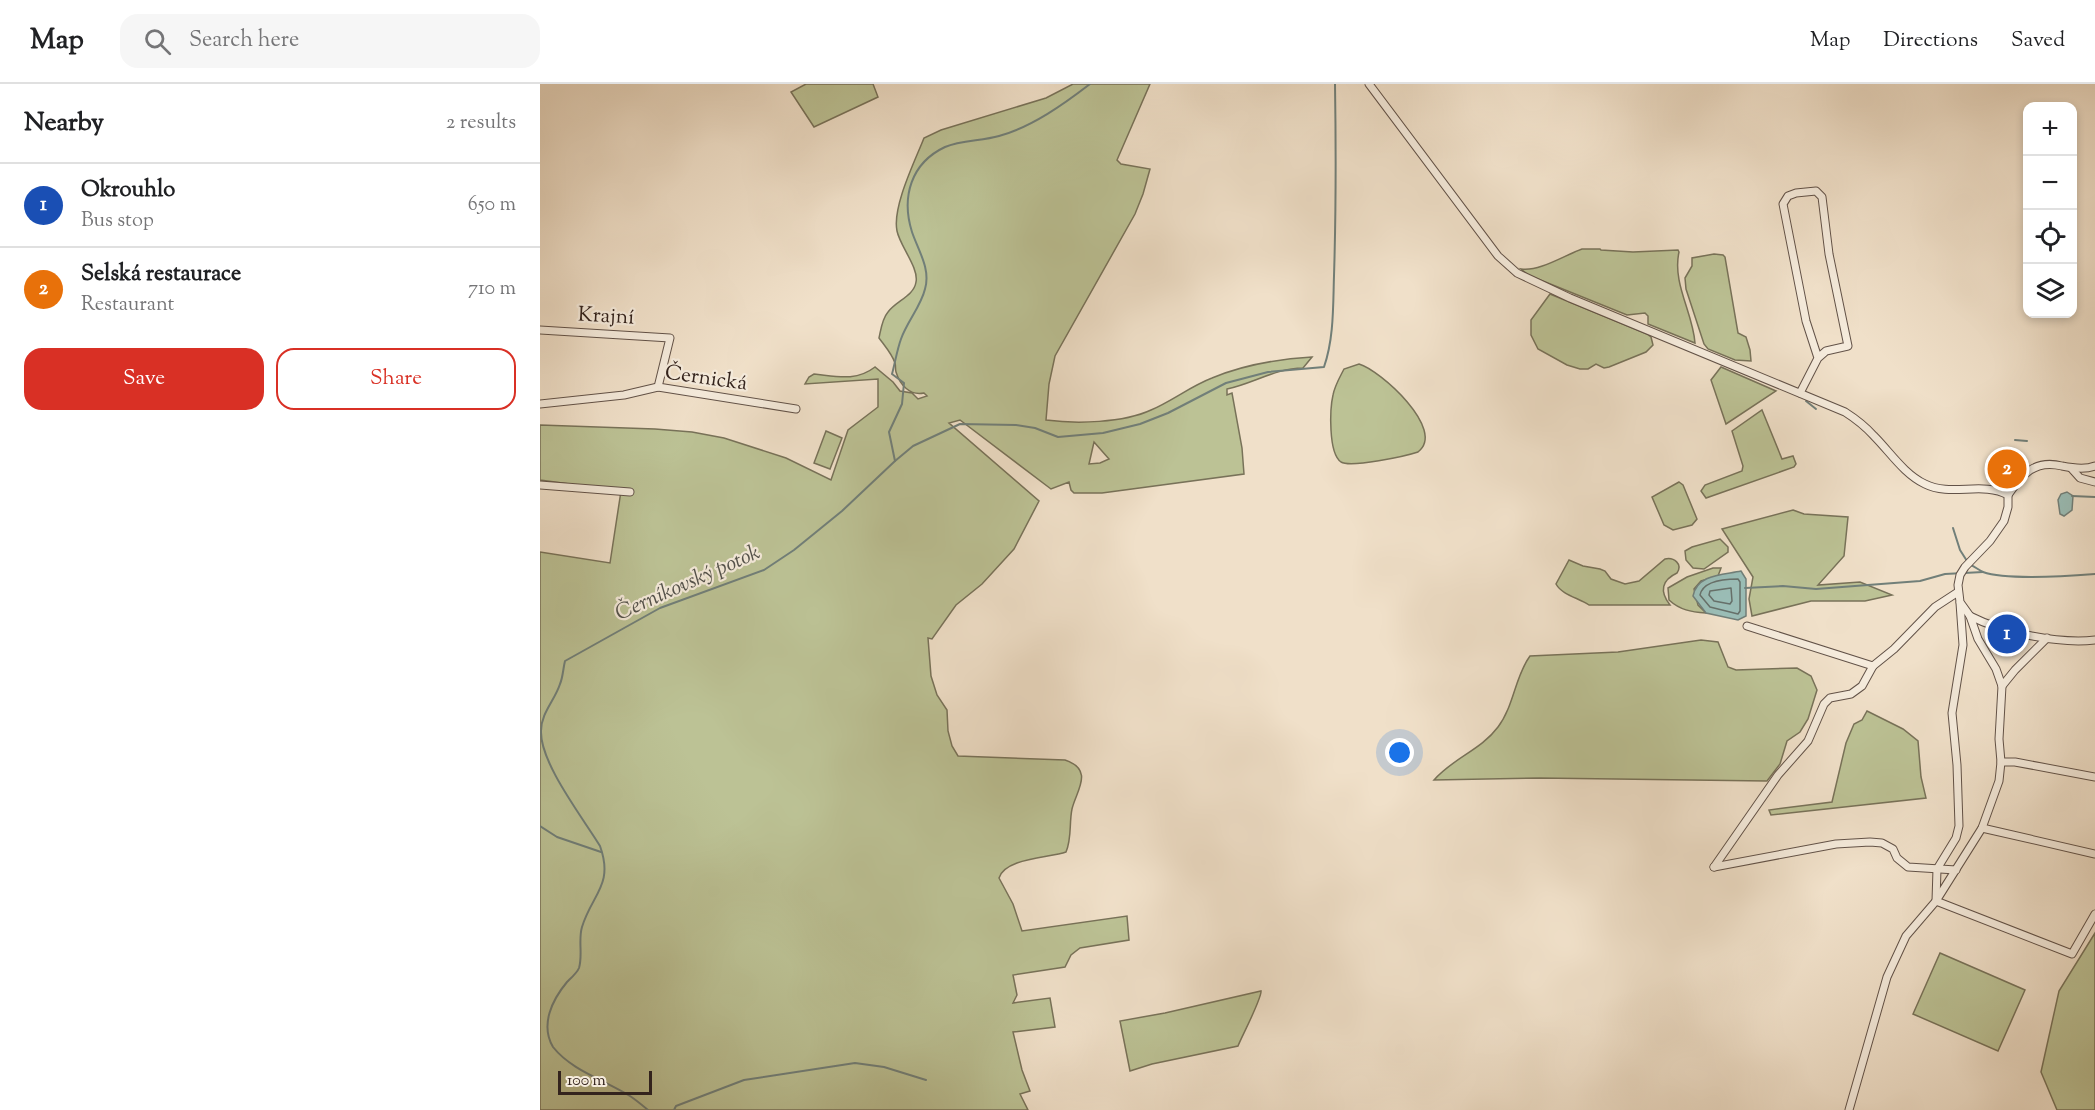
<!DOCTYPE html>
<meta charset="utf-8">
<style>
body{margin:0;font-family:"Sorts Mill Goudy",serif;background:#f6f6f6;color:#202124}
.controls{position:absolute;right:18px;top:18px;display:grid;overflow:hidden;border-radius:12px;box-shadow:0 3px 9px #0003}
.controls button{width:54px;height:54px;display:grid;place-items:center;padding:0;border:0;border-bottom:2px solid #e0e0e0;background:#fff;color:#202124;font:30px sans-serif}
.scale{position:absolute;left:18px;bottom:15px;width:94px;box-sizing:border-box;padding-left:6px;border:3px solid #33231d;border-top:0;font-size:16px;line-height:21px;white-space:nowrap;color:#33231d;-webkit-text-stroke:4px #f5ebdc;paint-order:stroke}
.you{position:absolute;left:860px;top:669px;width:21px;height:21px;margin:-15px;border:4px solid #fff;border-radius:50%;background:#1a73e8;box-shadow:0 0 0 9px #1a73e833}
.badge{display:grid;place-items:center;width:39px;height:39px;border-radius:50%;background:#d93025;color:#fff;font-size:20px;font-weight:700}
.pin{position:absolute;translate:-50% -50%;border:3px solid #fff;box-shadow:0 2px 6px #0006}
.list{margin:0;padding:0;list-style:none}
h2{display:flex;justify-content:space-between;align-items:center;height:78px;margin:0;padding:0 24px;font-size:26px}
h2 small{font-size:20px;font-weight:400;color:#757577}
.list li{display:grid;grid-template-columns:39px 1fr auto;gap:18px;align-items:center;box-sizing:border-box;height:84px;padding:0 24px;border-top:2px solid #e0e0e0}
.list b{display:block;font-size:22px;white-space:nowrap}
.list p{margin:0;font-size:20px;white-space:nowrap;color:#757577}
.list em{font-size:20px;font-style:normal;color:#757577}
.actions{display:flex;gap:12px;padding:18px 24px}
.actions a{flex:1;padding:14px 0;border:2px solid #d93025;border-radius:18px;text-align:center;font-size:21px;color:#d93025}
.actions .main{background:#d93025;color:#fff}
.icon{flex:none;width:33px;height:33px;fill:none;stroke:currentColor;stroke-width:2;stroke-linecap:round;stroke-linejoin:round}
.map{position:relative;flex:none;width:1555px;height:1026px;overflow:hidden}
header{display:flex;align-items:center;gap:36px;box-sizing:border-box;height:84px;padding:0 30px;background:#fff;border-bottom:2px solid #e0e0e0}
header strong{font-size:28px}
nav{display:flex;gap:33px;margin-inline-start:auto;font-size:21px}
.search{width:420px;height:54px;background:#f6f6f6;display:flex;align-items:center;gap:15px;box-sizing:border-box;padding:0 21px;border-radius:18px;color:#757577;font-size:22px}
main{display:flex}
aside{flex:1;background:#fff}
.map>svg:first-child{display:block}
</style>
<header>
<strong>Map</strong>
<div class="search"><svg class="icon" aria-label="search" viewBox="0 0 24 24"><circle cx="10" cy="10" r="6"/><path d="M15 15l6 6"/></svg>Search here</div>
<nav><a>Map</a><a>Directions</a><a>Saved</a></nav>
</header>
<main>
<aside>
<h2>Nearby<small>2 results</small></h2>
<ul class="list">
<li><span class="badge" style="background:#1a4fb4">1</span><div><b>Okrouhlo</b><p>Bus stop</p></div><em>650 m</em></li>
<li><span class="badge" style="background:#e8710a">2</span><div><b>Selská restaurace</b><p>Restaurant</p></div><em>710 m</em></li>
</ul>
<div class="actions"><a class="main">Save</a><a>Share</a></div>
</aside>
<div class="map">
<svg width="1555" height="1026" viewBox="0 0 1555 1026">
<rect width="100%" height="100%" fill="#f0e0c9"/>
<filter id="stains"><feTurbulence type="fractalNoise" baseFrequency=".00333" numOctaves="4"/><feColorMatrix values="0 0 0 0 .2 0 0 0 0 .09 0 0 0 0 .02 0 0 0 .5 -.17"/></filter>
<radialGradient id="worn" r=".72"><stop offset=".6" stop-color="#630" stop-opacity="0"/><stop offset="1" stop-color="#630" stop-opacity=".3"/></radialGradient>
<g fill="#bcc295" stroke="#787259" stroke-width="1.5" fill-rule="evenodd">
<path d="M266 0H333L338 13 274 43 251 8Z"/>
<path d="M533 0H610L577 76 581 80 610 85 603 110 595 130 515 272 509 300 506 336C536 340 583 339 611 326 632 317 651 302 672 294 703 281 739 275 772 273L763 284C736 284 712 300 687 305V311L692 309 702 364 704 390 562 409H534L531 406 529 398 511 405 420 336 409 339 499 417 474 465 442 500 416 521 392 555 388 554 391 592 397 611 407 626 408 647 412 662 418 672 525 676C555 686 536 707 532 725 529 739 532 754 526 768 508 774 465 774 459 794L473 820 482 847 587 832 589 856 540 864 531 871 525 883 473 891 477 911 473 919 510 914 515 943 473 948 482 986 490 1007 480 1010 488 1026H0V468L70 479 81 407 0 396V341L115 345 152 348 184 354 246 374 291 396 308 346 338 323V295L265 300 269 293 274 290C295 292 316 298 335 283L353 298 360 307 372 309 378 315 387 312 384 309C370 312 360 301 356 288 355 285 356 282 355 279 352 270 344 261 339 254 341 245 342 235 348 228 356 217 374 212 376 198 379 184 360 162 357 147 352 123 375 77 384 54L401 46 506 14ZM554 358 569 375 560 379 549 380Z"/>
<path d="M1042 165H1060L1061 166 1093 168 1138 166 1139 168C1132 199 1153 229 1155 259L1108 240V232L1105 229 1087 231 988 191 981 185C999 188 1025 171 1042 165Z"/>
<path d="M1174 170 1183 171 1185 173 1198 249 1206 253 1210 266 1211 277 1195 276 1168 265 1164 260 1146 205 1145 194 1152 182V174Z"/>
<path d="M1010 210 1107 250 1111 253 1113 261 1106 268 1069 283 1064 284 1056 280 1048 285H1040L1027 281 998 265 991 251V236Z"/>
<path d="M819 280C840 286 907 346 878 368 866 372 811 384 801 378 788 369 790 324 793 311 795 301 800 293 804 285Z"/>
<path d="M1181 283 1236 307 1186 340 1171 296Z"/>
<path d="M1222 326 1242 375 1253 372 1256 380 1254 383 1166 414 1161 407 1165 401 1202 387 1203 382 1192 347Z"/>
<path d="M286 347 302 354 290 385 274 379Z"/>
<path d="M1139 398 1143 401 1157 435 1152 441 1133 446 1124 441 1112 413Z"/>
<path d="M1253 426 1264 430 1308 433 1304 472 1278 501 1320 498 1352 511 1325 517H1271L1212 532 1209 515 1213 493 1182 445Z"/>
<path d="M1180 455 1188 463V468L1164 485 1153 484 1146 476 1145 467 1152 463Z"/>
<path d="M1125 475C1134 473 1143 480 1137 489 1122 496 1119 507 1130 521H1049C1039 514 1022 511 1016 500L1029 476 1043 482 1060 485 1065 487 1071 495 1085 500 1099 497Z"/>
<path d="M1173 484H1181L1178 492 1161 497 1154 505 1158 521 1166 529C1151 528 1140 526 1129 516L1128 504 1147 493Z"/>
<path d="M1161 556 1178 558 1188 583 1196 586 1257 584 1271 592 1277 606 1268 635 1260 648 1247 657 1240 680 1227 697 999 694 894 696C913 674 941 666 958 643 974 622 975 592 990 572L1078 568Z"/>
<path d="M1327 627 1363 645 1378 657 1381 693 1386 714 1231 731 1229 726 1292 718 1306 659 1314 640 1322 636Z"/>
<path d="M1555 849V1026H1517L1501 988 1519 907Z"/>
<path d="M1400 869 1485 906 1458 967 1373 930Z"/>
<path d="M721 907C722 914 702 952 698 962L612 980 590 987 580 937 625 929Z"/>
</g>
<g fill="#9abdb6" stroke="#717f79" stroke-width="1.5">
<path d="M1527 408 1533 412 1532 426 1524 432 1520 430 1518 416 1521 410Z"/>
<path d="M1201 487 1206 495V532L1198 536 1166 529 1153 512C1157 490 1183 491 1201 487Z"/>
</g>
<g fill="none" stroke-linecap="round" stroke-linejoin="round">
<g stroke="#66706a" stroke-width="1.5">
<path d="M1198 495 1200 498V527L1198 530 1170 523 1160 511C1163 497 1185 495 1198 495Z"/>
<path d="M1191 504 1192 517 1190 520 1174 517 1169 511 1170 507Z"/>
</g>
<g stroke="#717f79" stroke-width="2">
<path d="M1266 317 1276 325"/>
<path d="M1475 356 1487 357"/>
<path d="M355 377 373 362 420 340 476 341 495 344 518 353 563 349 600 340 628 329 686 299 728 288 784 283C794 254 793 222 794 192 796 128 796 64 795 0"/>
<path d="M1532 412 1555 413"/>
<path d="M1413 444 1420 466 1427 477"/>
<path d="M1431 481C1435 483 1439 486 1443 488 1466 496 1529 492 1555 490"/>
<path d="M1205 504 1243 502 1276 505 1380 497 1405 490 1443 488"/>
<path d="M0 742 17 753 61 768"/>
<path d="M108 1026C102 1021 96 1016 90 1012 65 996 32 987 13 963 0 941 12 916 27 898 31 894 37 889 39 884 43 871 38 856 42 843 52 810 74 801 60 762 43 734 0 679 1 647 1 629 15 616 20 600 23 593 23 585 25 577L120 524 224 486 254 466 302 427 355 377 349 348 362 320 364 299 352 290C355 279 357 266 361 255 367 238 381 222 385 205 391 185 378 166 372 148 361 113 371 79 405 63 421 56 442 57 459 52 492 43 524 20 550 0"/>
<path d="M134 1026 136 1022 204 996 315 979 344 983 386 996"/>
</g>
<defs>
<g id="minor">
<path d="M829 0 958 172 977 189 1030 214 1305 328C1316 335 1325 342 1334 352 1350 368 1364 390 1385 400 1411 413 1443 397 1468 411V423L1464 437 1450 457 1425 483 1420 491 1418 501 1420 518 1430 532 1438 555 1456 585 1462 602 1459 655 1461 678 1459 697 1442 744 1396 817 1366 852 1347 893 1309 1026"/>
<path d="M0 246 130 254 118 303"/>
<path d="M1260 309 1278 274 1286 267 1308 262 1289 170 1282 113 1276 107 1256 109 1248 112 1243 120 1266 237 1278 274"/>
<path d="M0 320 84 311 118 303 256 325"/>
<path d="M1531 384 1540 394 1555 398"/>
<path d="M0 401 90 408"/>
<path d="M1468 411C1482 391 1494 375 1522 382 1532 384 1545 386 1555 382"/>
<path d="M1420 519 1423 561 1412 629 1417 681 1419 742 1416 754 1397 785 1396 817 1532 870 1555 830"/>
<path d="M1430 532C1463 549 1519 560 1555 556"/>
<path d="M1207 542 1333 582 1354 565 1395 523 1418 508"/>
<path d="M1462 602 1475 586 1507 554"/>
<path d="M1461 678H1475L1555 693"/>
<path d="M1442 744 1555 770"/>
<path d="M1174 783 1238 691 1268 657 1284 620 1290 614 1311 610 1322 602 1333 582"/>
<path d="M1174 783 1296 760 1330 758 1342 759 1353 765 1357 774 1368 783 1416 786"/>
</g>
</defs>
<use href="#minor" stroke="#625248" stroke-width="9"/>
<use href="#minor" stroke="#f5ebdc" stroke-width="7"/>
</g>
<g text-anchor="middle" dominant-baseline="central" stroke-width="4.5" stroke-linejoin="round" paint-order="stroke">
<g font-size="21" fill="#33231d" stroke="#f5ebdc">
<text transform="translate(66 233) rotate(3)">Krajní</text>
<text transform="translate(166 295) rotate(8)">Černická</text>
</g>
<g font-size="22" font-style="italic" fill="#52514b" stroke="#f5ebdc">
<text transform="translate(148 500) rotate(-24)">Černíkovský potok</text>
</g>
</g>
<rect width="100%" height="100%" filter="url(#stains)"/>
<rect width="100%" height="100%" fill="url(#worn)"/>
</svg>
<div class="controls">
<button>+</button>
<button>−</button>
<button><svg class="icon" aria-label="locate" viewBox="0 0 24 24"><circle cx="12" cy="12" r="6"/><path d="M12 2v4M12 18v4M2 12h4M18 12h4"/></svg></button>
<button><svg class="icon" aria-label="layers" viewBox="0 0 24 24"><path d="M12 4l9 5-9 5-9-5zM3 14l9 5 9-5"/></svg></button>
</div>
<div class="scale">100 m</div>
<div class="you"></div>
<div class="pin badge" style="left:1467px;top:550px;background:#1a4fb4">1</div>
<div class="pin badge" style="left:1467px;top:385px;background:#e8710a">2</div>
</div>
</main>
